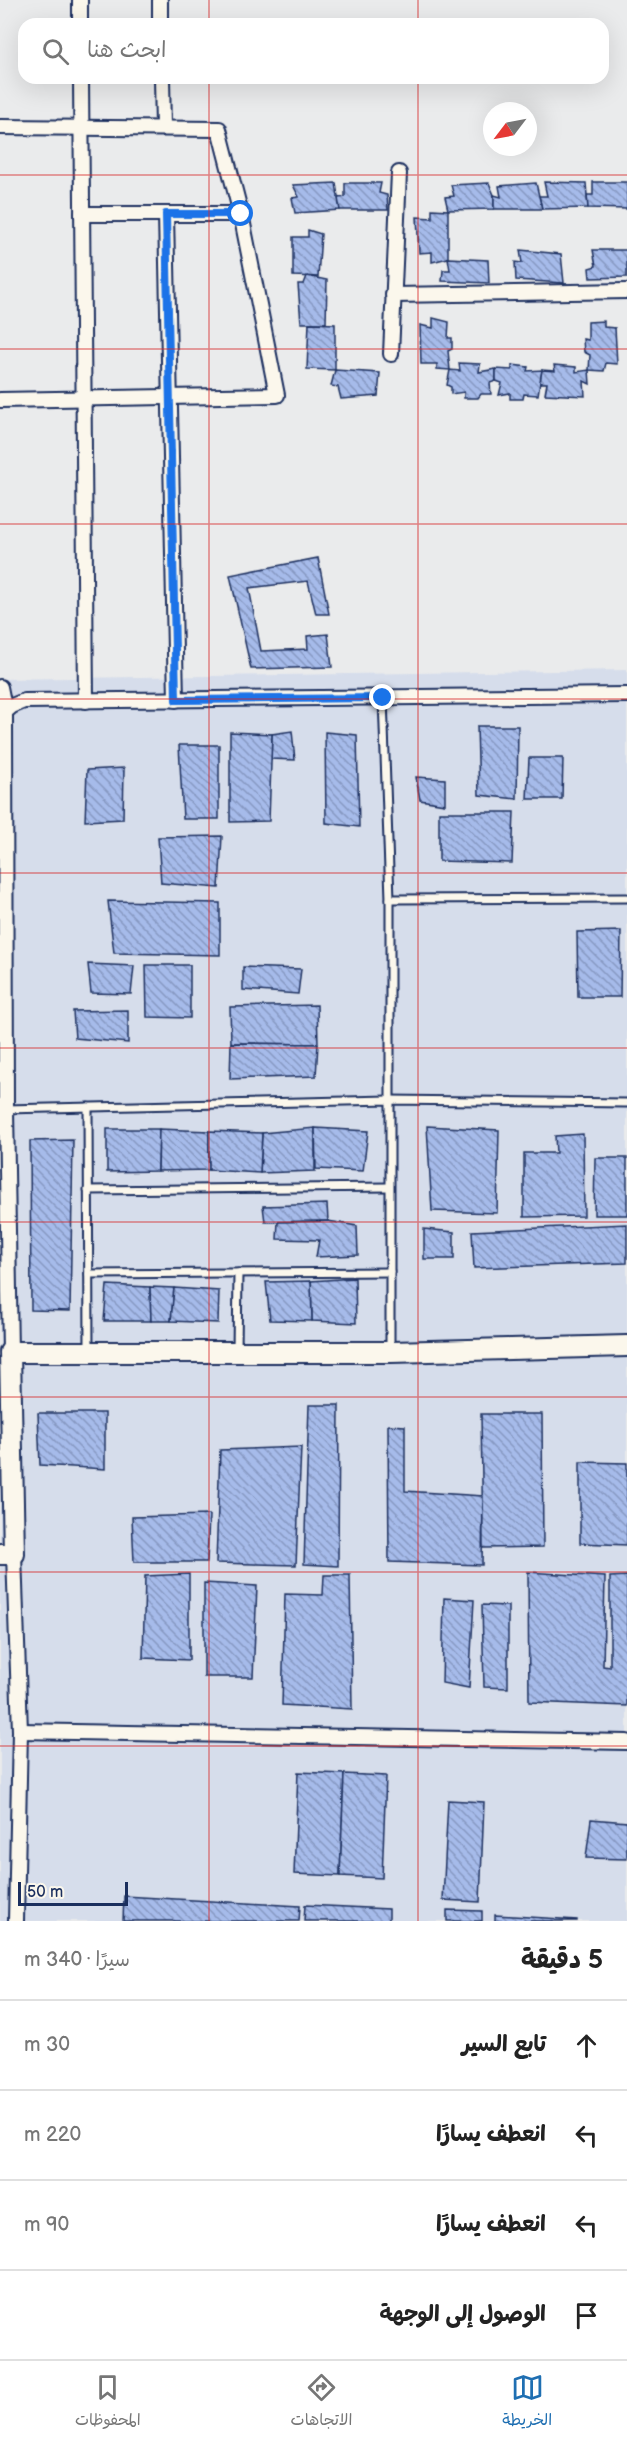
<!DOCTYPE html>
<html lang="ar">
<meta charset="utf-8">
<style>
body{margin:0;font-family:"Balsamiq Sans","Playpen Sans Arabic",sans-serif;background:#f6f6f6;color:#222;direction:rtl}
.compass{position:absolute;left:483px;top:102px;width:54px;height:54px;border-radius:50%;background:#fff;box-shadow:0 6px 24px #0002;rotate:238deg}
.scale{position:absolute;left:18px;bottom:15px;width:110px;box-sizing:border-box;padding-left:6px;border:3px solid #1b2f5e;border-top:0;font-size:16px;line-height:21px;white-space:nowrap;color:#1b2f5e;-webkit-text-stroke:4px #fbf7ec;paint-order:stroke}
.stop{position:absolute;width:18px;height:18px;margin:-14px;border:4px solid #1a73e8;border-radius:50%;background:#fff}
.stop.end{background:#1a73e8;border-color:#fff;box-shadow:0 2px 6px #0008}
.list{margin:0;padding:0;list-style:none}
h2{display:flex;justify-content:space-between;align-items:center;height:78px;margin:0;padding:0 24px;font-size:26px}
h2 small{font-size:20px;font-weight:400;color:#767676}
.list li{display:grid;grid-template-columns:39px 1fr auto;gap:18px;align-items:center;box-sizing:border-box;height:90px;padding:0 24px;border-top:2px solid #e0e0e0}
.list b{display:block;font-size:22px;white-space:nowrap}
.list em{font-size:20px;font-style:normal;color:#767676}
.icon{flex:none;width:33px;height:33px;fill:none;stroke:currentColor;stroke-width:2;stroke-linecap:round;stroke-linejoin:round}
.map{position:relative;flex:none;width:627px;height:1921px;overflow:hidden;direction:ltr}
.search{position:absolute;background:#fff;box-shadow:0 6px 24px #0002;left:18px;right:18px;top:18px;height:66px;display:flex;align-items:center;gap:15px;box-sizing:border-box;padding:0 21px;border-radius:18px;color:#767676;font-size:22px}
.sheet{height:438px;background:#fff}
nav{display:flex;justify-content:space-around;align-items:center;box-sizing:border-box;height:84px;border-top:2px solid #e0e0e0;background:#fff;font-size:16px;color:#767676}
nav a{display:grid;justify-items:center;gap:3px}
nav .on{color:#1f6fb2}
.map>svg:first-child{display:block}
</style>
<div class="map">
<svg width="627" height="1921" viewBox="0 0 627 1921">
<defs>
<pattern id="building-back-hatch" width="6" height="6" patternUnits="userSpaceOnUse" patternTransform="scale(1.5)"><rect width="6" height="6" fill="#a6bbea"/><path d="M-1 5l2 2M0 0l6 6M5-1l2 2" fill="none" stroke="#8698c1"/></pattern>
</defs>
<rect width="100%" height="100%" fill="#eaebec"/>
<filter id="ink" filterUnits="userSpaceOnUse"><feTurbulence type="fractalNoise" baseFrequency=".0167" numOctaves="2"/><feDisplacementMap in="SourceGraphic" scale="12" xChannelSelector="R" yChannelSelector="G"/><feConvolveMatrix kernelMatrix="1 2 1 2 8 2 1 2 1" color-interpolation-filters="sRGB"/></filter>
<g filter="url(#ink)">
<path fill="#d6ddeb" d="M627 670V1921H0V679Z"/>
<g fill="url(#building-back-hatch)" stroke="#1b2f5e" stroke-width="1.5">
<path d="M544 182 586 183 588 208 542 209 539 196H547Z"/>
<path d="M593 182H627V209L588 208 587 195H593Z"/>
<path d="M336 183 340 210 295 213 292 198 299 197 293 185Z"/>
<path d="M345 183H381L379 193 387 195 388 210H340L338 198 345 197Z"/>
<path d="M489 183 494 195V209L448 210 445 197 454 196 451 185Z"/>
<path d="M536 183 542 209H494V195L501 197 499 186Z"/>
<path d="M432 209 448 210V258L432 262V252L419 253 417 217 432 218Z"/>
<path d="M308 230 321 234 318 277 293 276V237H308Z"/>
<path d="M520 250 561 254 564 283 516 280 515 262 522 263Z"/>
<path d="M593 250H627V277L590 278 589 268 596 266Z"/>
<path d="M448 258 488 260 489 283 442 281 443 270H450Z"/>
<path d="M307 276 327 280 326 323H301L298 284H304Z"/>
<path d="M433 318 449 322 448 338H452V349L448 351 450 370 437 369V364H421L420 325 433 328Z"/>
<path d="M604 321V327L615 328 617 364 606 363 604 371 589 370 590 355 584 352 583 339 588 340V322Z"/>
<path d="M309 323 335 324V370L307 369Z"/>
<path d="M459 363 480 364 479 372 496 369V381L490 383 491 394H481L478 398H464V392L451 394V387L447 385 450 370 460 371Z"/>
<path d="M512 365 528 367 527 371 542 370 538 395 524 394 523 399H510V393L499 395 502 383 496 381V369L512 370Z"/>
<path d="M554 365 576 367V372L589 370 590 384 584 381 585 396 545 394 547 383H540L542 370 555 371Z"/>
<path d="M335 370 380 373 378 396 341 399 338 387 331 386Z"/>
<path d="M318 558 329 614H316L308 581 249 588 261 651 308 649 307 636 328 634 332 667 251 669 230 575Z"/>
<path d="M477 726H518L517 799 479 795Z"/>
<path d="M292 731 295 760 271 759 272 734Z"/>
<path d="M230 732 272 734 269 821 230 822Z"/>
<path d="M325 732 357 735 359 827 326 823Z"/>
<path d="M179 745H219V819H183Z"/>
<path d="M529 758H563L562 799H527Z"/>
<path d="M124 768 123 819 85 821 87 770Z"/>
<path d="M416 777 445 779V804L420 800Z"/>
<path d="M439 812H514L512 863 439 861Z"/>
<path d="M222 836 219 888 161 883 158 837Z"/>
<path d="M108 901 220 903V955L114 953Z"/>
<path d="M621 931 620 997H578L577 932Z"/>
<path d="M88 964 134 966 131 994 91 993Z"/>
<path d="M146 965H190V1018L147 1017Z"/>
<path d="M243 967 301 969 298 994 243 990Z"/>
<path d="M317 1005 318 1044 231 1043 230 1007Z"/>
<path d="M128 1010V1043L75 1038 73 1011Z"/>
<path d="M231 1043 318 1044 316 1076 230 1079Z"/>
<path d="M427 1126 499 1130 497 1213 432 1211Z"/>
<path d="M315 1128V1171L260 1173 262 1133Z"/>
<path d="M315 1128 368 1131 363 1171 316 1169Z"/>
<path d="M107 1129H159L158 1171 107 1172Z"/>
<path d="M159 1129 209 1131V1170L158 1171Z"/>
<path d="M209 1131 262 1133 260 1173 209 1170Z"/>
<path d="M583 1134 584 1216 524 1217V1153H556L555 1136Z"/>
<path d="M73 1140 70 1311 31 1310 30 1141Z"/>
<path d="M595 1158H627V1215H594Z"/>
<path d="M327 1204 328 1221 265 1222 263 1206Z"/>
<path d="M328 1221 357 1226 358 1255 316 1257 319 1240 277 1239 278 1222Z"/>
<path d="M627 1224V1263L474 1268 472 1231Z"/>
<path d="M424 1229 454 1232V1259H424Z"/>
<path d="M355 1278 356 1323 312 1321 311 1281Z"/>
<path d="M311 1281 312 1321 270 1320 266 1282Z"/>
<path d="M107 1285 150 1287 151 1321H104Z"/>
<path d="M150 1287 174 1288 171 1321H151Z"/>
<path d="M174 1288 219 1291 218 1323 171 1321Z"/>
<path d="M309 1405H339L338 1566 304 1564Z"/>
<path d="M38 1413H105V1469L40 1465Z"/>
<path d="M481 1414H542L543 1547 483 1548Z"/>
<path d="M388 1425 405 1426V1491L483 1496 482 1565 389 1562Z"/>
<path d="M301 1447 296 1565 216 1563 220 1450Z"/>
<path d="M580 1462 627 1463V1545L580 1543Z"/>
<path d="M209 1515 207 1562H134L132 1517Z"/>
<path d="M528 1572 605 1577 603 1666 610 1667V1577L627 1576V1706L529 1702Z"/>
<path d="M189 1574V1660L143 1658 145 1576Z"/>
<path d="M324 1575H350L352 1709 282 1705 285 1594 323 1595Z"/>
<path d="M204 1583 257 1586 253 1677H204Z"/>
<path d="M444 1598 474 1600 469 1688 442 1683Z"/>
<path d="M482 1605 508 1606V1688L484 1687Z"/>
<path d="M298 1772 344 1774 340 1876 294 1874Z"/>
<path d="M344 1774 386 1776 382 1878 340 1876Z"/>
<path d="M448 1800 484 1802 480 1902 443 1900Z"/>
<path d="M591 1819 627 1822V1859L586 1858Z"/>
<path d="M124 1896 300 1906 299 1921H123Z"/>
<path d="M305 1905 389 1909V1921H304Z"/>
<path d="M447 1910 482 1911V1921H447Z"/>
<path d="M495 1915 577 1920V1921H495Z"/>
</g>
<g fill="none" stroke-linecap="round" stroke-linejoin="round">
<defs>
<g id="lane">
<path d="M383 698 390 899V1350"/>
<path d="M390 899 627 898"/>
<path d="M88 1107 89 1349"/>
<path d="M6 1109 389 1100 627 1103"/>
<path d="M88 1190 389 1187"/>
<path d="M89 1274 390 1272"/>
<path d="M237 1350 238 1273"/>
</g>
<g id="street">
<path d="M80 0V24"/>
<path d="M160 0V24"/>
<path d="M81 78 86 701"/>
<path d="M162 78 163 128"/>
<path d="M0 127 219 129 241 214 277 395 0 400"/>
<path d="M82 214H241"/>
<path d="M166 214 176 700"/>
<path d="M393 295 627 291"/>
<path d="M391 354 399 173"/>
<path d="M0 687 5 712 6 1109 10 1352"/>
<path d="M5 712 12 706 24 701 627 695"/>
<path d="M14 1554 20 1731 16 1921"/>
<path d="M20 1731 627 1742"/>
</g>
<path id="secondary" d="M0 1554H14L10 1352H391L627 1346"/>
</defs>
<use href="#lane" stroke="#1b2f5e" stroke-width="11"/>
<use href="#street" stroke="#1b2f5e" stroke-width="18"/>
<use href="#secondary" stroke="#1b2f5e" stroke-width="24"/>
<use href="#lane" stroke="#fbf7ec" stroke-width="7"/>
<use href="#street" stroke="#fbf7ec" stroke-width="14"/>
<use href="#secondary" stroke="#fbf7ec" stroke-width="20"/>
</g>
</g>
<g fill="none" stroke-linecap="round" stroke-linejoin="round" filter="url(#ink)">
<path stroke="#1a73e8" stroke-width="8" d="M241 214H166L176 700 383 698"/>
</g>
<path fill="none" stroke="#d62828" stroke-width="1.5" stroke-opacity="0.55" d="M209 0V24M418 0V24M209 78V1921M418 78V1921M0 175H627M0 349H627M0 524H627M0 699H627M0 873H627M0 1048H627M0 1222H627M0 1397H627M0 1572H627M0 1746H627"/>
</svg>
<svg class="compass" viewBox="-18 -18 36 36"><path d="M0-13l5 13h-10z" fill="#e53935"/><path d="M0 13l5-13h-10z" fill="#767676"/></svg>
<div class="scale">50 m</div>
<div class="stop" style="left:241px;top:214px"></div>
<div class="stop end" style="left:383px;top:698px"></div>
<div class="search"><svg class="icon" aria-label="search" viewBox="0 0 24 24"><circle cx="10" cy="10" r="6"/><path d="M15 15l6 6"/></svg>ابحث هنا</div>
</div>
<section class="sheet">
<h2>5 دقيقة<small>سيرًا · 340 m</small></h2>
<ul class="list">
<li><svg class="icon" aria-label="ahead" viewBox="0 0 24 24"><path d="M12 20V5M6 11l6-6 6 6"/></svg><div><b>تابع السير</b></div><em>30 m</em></li>
<li><svg class="icon" aria-label="left" viewBox="0 0 24 24"><path d="M17 20v-9H6M10 6l-5 5 5 5"/></svg><div><b>انعطف يسارًا</b></div><em>220 m</em></li>
<li><svg class="icon" aria-label="left" viewBox="0 0 24 24"><path d="M17 20v-9H6M10 6l-5 5 5 5"/></svg><div><b>انعطف يسارًا</b></div><em>90 m</em></li>
<li><svg class="icon" aria-label="arrive" viewBox="0 0 24 24"><path d="M6 21V4h12l-3 4 3 4H6"/></svg><div><b>الوصول إلى الوجهة</b></div></li>
</ul>
</section>
<nav>
<a class="on"><svg class="icon" aria-label="map" viewBox="0 0 24 24"><path d="M3 6l6-2 6 2 6-2v14l-6 2-6-2-6 2zM9 4v14M15 6v14"/></svg>الخريطة</a>
<a><svg class="icon" aria-label="directions" viewBox="0 0 24 24"><path d="M12 3l9 9-9 9-9-9zM9 14v-3h6M13 9l2 2-2 2"/></svg>الاتجاهات</a>
<a><svg class="icon" aria-label="saved" viewBox="0 0 24 24"><path d="M7 4h10v16l-5-4-5 4z"/></svg>المحفوظات</a>
</nav>
